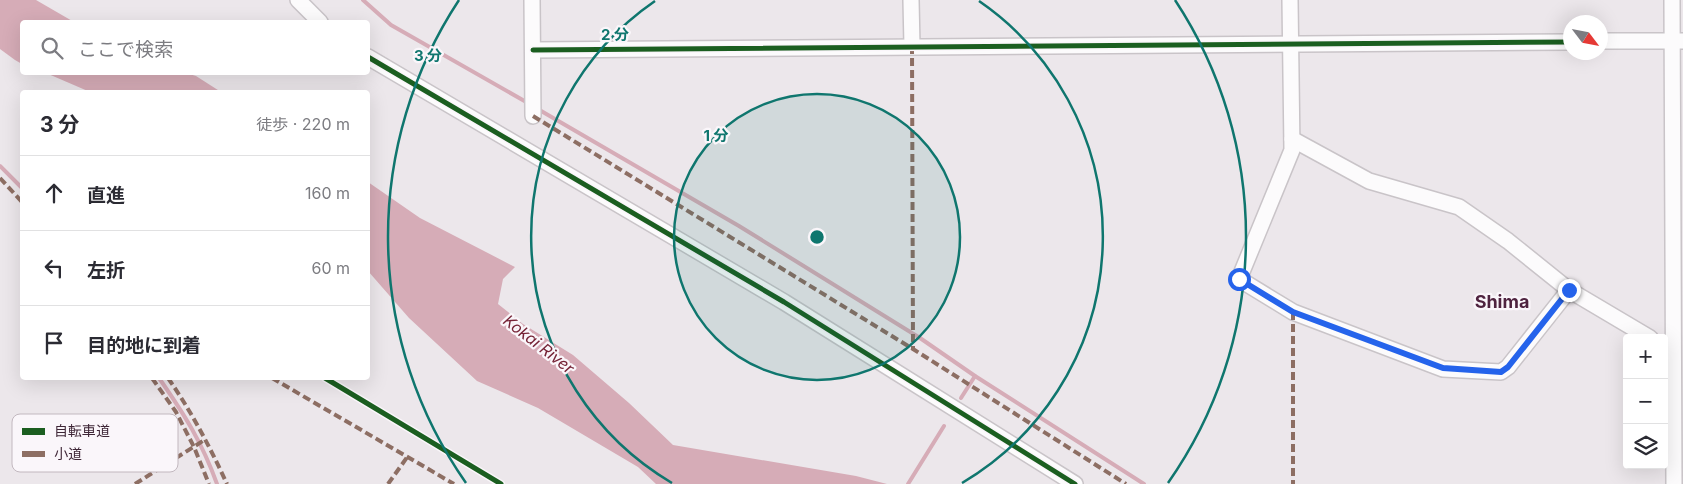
<!DOCTYPE html>
<html lang="ja">
<meta charset="utf-8">
<style>
body{margin:0;font-family:Inter,"Noto Sans JP",sans-serif;background:#f2f2f3;color:#2b2b33}
.controls{position:absolute;right:15px;bottom:15px;display:grid;overflow:hidden;border-radius:5px;box-shadow:0 5px 20px #0002}
.controls button{width:45px;height:45px;display:grid;place-items:center;padding:0;border:0;border-bottom:1px solid #e1e1e2;background:#fff;color:#2b2b33;font:25px sans-serif}
.compass{position:absolute;left:1563px;top:15px;width:45px;height:45px;border-radius:50%;background:#fff;box-shadow:0 5px 20px #0002;rotate:122deg}
.stop{position:absolute;width:15px;height:15px;margin:-11px;border:4px solid #2563eb;border-radius:50%;background:#fff}
.stop.end{background:#2563eb;border-color:#fff;box-shadow:0 1px 5px #0008}
.list{margin:0;padding:0;list-style:none}
h2{display:flex;justify-content:space-between;align-items:center;height:65px;margin:0;padding:0 20px;font-size:21px}
h2 small{font-size:16px;font-weight:400;color:#7c7c81}
.list li{display:grid;grid-template-columns:32px 1fr auto;gap:15px;align-items:center;box-sizing:border-box;height:75px;padding:0 20px;border-top:1px solid #e1e1e2}
.list b{display:block;font-size:19px;white-space:nowrap}
.list em{font-size:16px;font-style:normal;color:#7c7c81}
.icon{flex:none;width:28px;height:28px;fill:none;stroke:currentColor;stroke-width:2;stroke-linecap:round;stroke-linejoin:round}
.map{position:relative;flex:none;width:1683px;height:484px;overflow:hidden}
.search{position:absolute;background:#fff;box-shadow:0 5px 20px #0002;left:20px;top:20px;width:350px;height:55px;display:flex;align-items:center;gap:12px;box-sizing:border-box;padding:0 18px;border-radius:5px;color:#7c7c81;font-size:19px}
.panel{position:absolute;background:#fff;box-shadow:0 5px 20px #0002;left:20px;top:90px;width:350px;height:290px;border-radius:5px}
.map>svg:first-child{display:block}
</style>
<div class="map">
<svg width="1683" height="484" viewBox="0 0 1683 484">
<rect width="100%" height="100%" fill="#ece7eb"/>
<g fill="#d6acb7">
<path d="M0 0H36L74 22H22V64L15 60 0 49Z"/>
<path d="M46 73H186L196 76 221 92H90Z"/>
<path d="M368 182 420 218 515 267 503 279 498 304 523 324 573 355 629 403 673 445 856 476 887 484H656L638 467 538 408 477 381 409 318 368 271Z"/>
</g>
<g fill="none" stroke-linecap="round" stroke-linejoin="round">
<g stroke="#d6acb7" stroke-width="4">
<path d="M363 0 391 25 528 103"/>
<path d="M536 108 739 226 920 338 975 376 1144 484"/>
<path d="M0 166 22 188"/>
<path d="M159 378C184 414 202 442 217 484"/>
<path d="M961 398 975 376"/>
<path d="M908 484 944 426"/>
</g>
<defs>
<g id="minor">
<path d="M298 0 320 22"/>
<path d="M532 0 533 116"/>
<path d="M911 0 912 46"/>
<path d="M1290 0 1292 150 1239 279 1293 312 1443 369 1501 372 1508 367 1569 290"/>
<path d="M1672 0 1674 484"/>
<path d="M1600 41H1683"/>
<path d="M533 50 1570 42"/>
<path d="M368 57 784 302 1075 484"/>
<path d="M1292 139 1369 181 1459 207 1508 241 1569 290 1650 338"/>
</g>
</defs>
<use href="#minor" stroke="#c9c4c8" stroke-width="18"/>
<use href="#minor" stroke="#fcfbfc" stroke-width="15"/>
<g stroke="#8d6e63" stroke-width="4" stroke-dasharray="8 4" stroke-linecap="butt">
<path d="M912 46 913 349"/>
<path d="M533 116 913 349 1126 484"/>
<path d="M0 178 22 202"/>
<path d="M1293 312V484"/>
<path d="M152 378 176 412 194 447 209 484"/>
<path d="M168 378C191 411 210 447 227 484"/>
<path d="M272 378 454 484"/>
<path d="M135 484 206 439"/>
<path d="M388 484 408 456"/>
</g>
<defs>
<g id="cycleway">
<path d="M533 50 1570 42"/>
<path d="M368 57 784 302 1075 484"/>
<path d="M325 378 501 484"/>
</g>
</defs>
<use href="#cycleway" stroke="#faf6fa" stroke-width="8"/>
<use href="#cycleway" stroke="#1b5e20" stroke-width="5"/>
</g>
<g fill="none" stroke-linecap="round" stroke-linejoin="round">
<path stroke="#2563eb" stroke-width="6" d="M1239 279 1293 312 1443 368 1501 372 1508 367 1569 290"/>
</g>
<circle cx="817" cy="237" r="143" fill="#0f766e" fill-opacity=".12"/>
<g fill="none" stroke="#0f766e" stroke-width="2.5">
<circle cx="817" cy="237" r="143"/>
<path d="M672 483A286 286 0 0 1 655 1M979 1A286 286 0 0 1 962 483"/>
<path d="M466 483A429 429 0 0 1 459 0M1175 0A429 429 0 0 1 1168 483"/>
</g>
<g text-anchor="middle" dominant-baseline="central" stroke-width="4.5" stroke-linejoin="round" paint-order="stroke">
<g font-size="16" font-style="italic" fill="#762437" stroke="#faf6fa">
<text transform="translate(539 344) rotate(38)">Kokai River</text>
</g>
<g font-size="18" font-weight="bold" fill="#4f233f" stroke="#faf6fa">
<text x="1502" y="301">Shima</text>
</g>
</g>
<rect x="12" y="414" width="166" height="58" rx="8" fill="#faf6fa" stroke="#c2b8bf" stroke-width="1"/>
<rect x="22" y="428" width="23" height="7" fill="#1b5e20"/>
<rect x="22" y="451" width="23" height="6" fill="#8d6e63"/>
<g font-size="14" fill="#3e2636">
<text x="54" y="436">自転車道</text>
<text x="54" y="459">小道</text>
</g>
<circle cx="817" cy="237" r="8" fill="#0f766e" stroke="#faf6fa" stroke-width="2.5"/>
<g font-size="15" text-anchor="middle" font-weight="bold" fill="#0f766e" stroke="#faf6fa" stroke-width="4.5" stroke-linejoin="round" paint-order="stroke">
<text x="615" y="40">2 分</text>
<text x="428" y="61">3 分</text>
<text x="716" y="141">1 分</text>
</g>
</svg>
<div class="controls">
<button>+</button>
<button>−</button>
<button><svg class="icon" aria-label="layers" viewBox="0 0 24 24"><path d="M12 4l9 5-9 5-9-5zM3 14l9 5 9-5"/></svg></button>
</div>
<svg class="compass" viewBox="-18 -18 36 36"><path d="M0-13l5 13h-10z" fill="#e53935"/><path d="M0 13l5-13h-10z" fill="#7c7c81"/></svg>
<div class="stop" style="left:1239px;top:279px"></div>
<div class="stop end" style="left:1569px;top:290px"></div>
<div class="search"><svg class="icon" aria-label="search" viewBox="0 0 24 24"><circle cx="10" cy="10" r="6"/><path d="M15 15l6 6"/></svg>ここで検索</div>
<section class="panel">
<h2>3 分<small>徒歩 · 220 m</small></h2>
<ul class="list">
<li><svg class="icon" aria-label="ahead" viewBox="0 0 24 24"><path d="M12 20V5M6 11l6-6 6 6"/></svg><div><b>直進</b></div><em>160 m</em></li>
<li><svg class="icon" aria-label="left" viewBox="0 0 24 24"><path d="M17 20v-9H6M10 6l-5 5 5 5"/></svg><div><b>左折</b></div><em>60 m</em></li>
<li><svg class="icon" aria-label="arrive" viewBox="0 0 24 24"><path d="M6 21V4h12l-3 4 3 4H6"/></svg><div><b>目的地に到着</b></div></li>
</ul>
</section>
</div>
